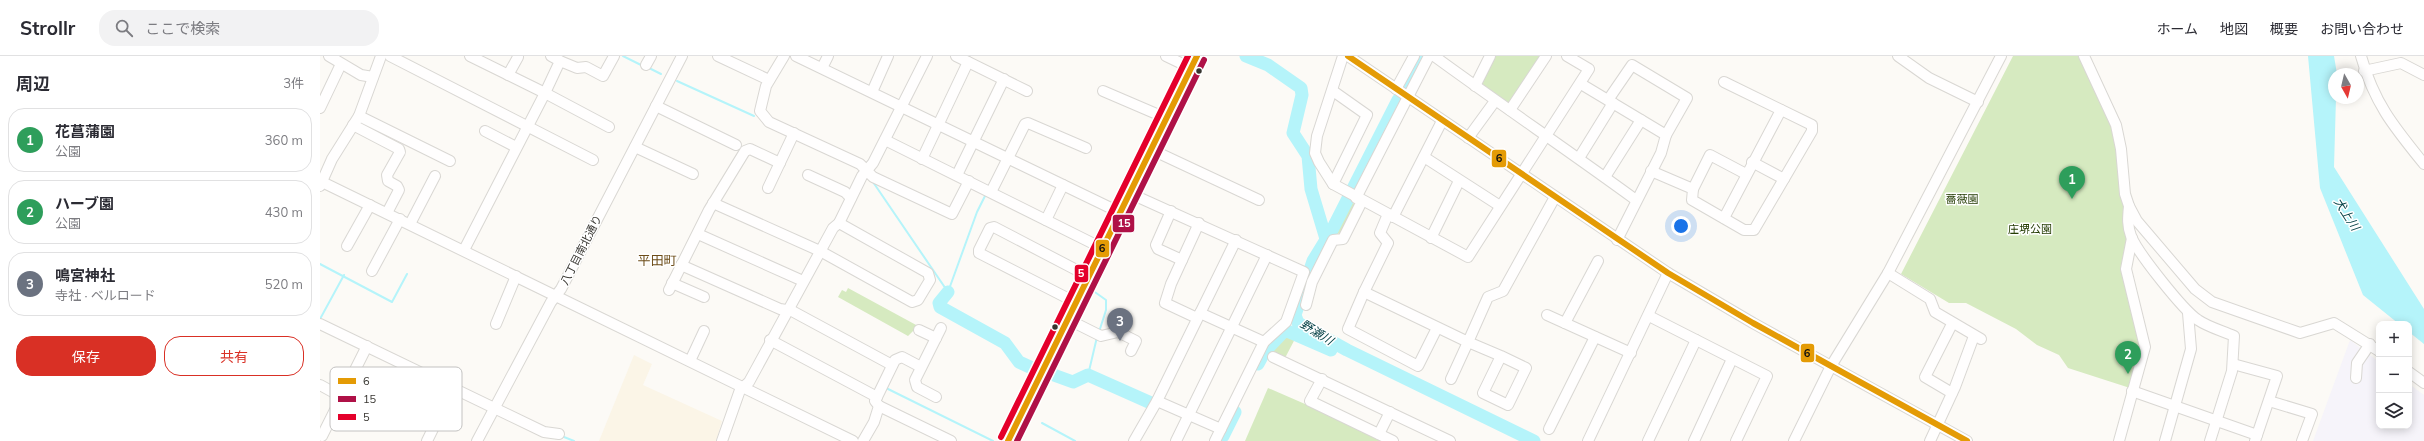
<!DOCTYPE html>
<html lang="ja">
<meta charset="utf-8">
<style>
body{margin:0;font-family:Mulish,"Noto Sans JP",sans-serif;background:#f2f2f3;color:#2b2b33}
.controls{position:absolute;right:12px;bottom:12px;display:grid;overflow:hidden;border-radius:8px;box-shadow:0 2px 10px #0003}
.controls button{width:36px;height:36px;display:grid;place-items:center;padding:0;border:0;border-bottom:1px solid #e1e1e2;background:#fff;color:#2b2b33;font:20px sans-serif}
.compass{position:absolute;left:2008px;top:12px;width:36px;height:36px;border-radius:50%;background:#fff;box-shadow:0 2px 10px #0003;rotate:172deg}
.you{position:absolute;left:1361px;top:170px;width:14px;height:14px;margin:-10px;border:3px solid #fff;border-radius:50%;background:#1a73e8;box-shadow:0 0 0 6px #1a73e833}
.badge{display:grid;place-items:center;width:26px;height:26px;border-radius:50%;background:#d93025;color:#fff;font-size:13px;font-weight:700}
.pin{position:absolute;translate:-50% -33px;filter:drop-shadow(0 1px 2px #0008)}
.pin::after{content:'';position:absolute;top:21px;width:14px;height:12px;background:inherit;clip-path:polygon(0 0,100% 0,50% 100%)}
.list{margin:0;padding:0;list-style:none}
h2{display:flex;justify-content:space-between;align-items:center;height:52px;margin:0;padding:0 16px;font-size:17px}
h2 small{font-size:13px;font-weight:400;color:#7c7c81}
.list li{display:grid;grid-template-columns:26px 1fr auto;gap:12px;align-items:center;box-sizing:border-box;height:64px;margin:0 8px 8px;padding:0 8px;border:1px solid #e1e1e2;border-radius:16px}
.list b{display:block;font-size:15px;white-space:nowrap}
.list p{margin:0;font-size:13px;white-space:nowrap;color:#7c7c81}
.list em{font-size:13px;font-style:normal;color:#7c7c81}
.actions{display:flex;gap:8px;padding:12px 16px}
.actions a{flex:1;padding:9px 0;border:1px solid #d93025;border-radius:16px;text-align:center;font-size:14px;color:#d93025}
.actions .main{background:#d93025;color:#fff}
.icon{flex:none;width:22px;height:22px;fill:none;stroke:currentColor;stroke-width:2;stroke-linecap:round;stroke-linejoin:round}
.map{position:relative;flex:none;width:2104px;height:385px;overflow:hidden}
header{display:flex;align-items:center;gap:24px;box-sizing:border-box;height:56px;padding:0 20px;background:#fff;border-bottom:1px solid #e1e1e2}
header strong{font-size:19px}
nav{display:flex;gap:22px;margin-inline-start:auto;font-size:14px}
.search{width:280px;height:36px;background:#f2f2f3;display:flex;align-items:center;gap:10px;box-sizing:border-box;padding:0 14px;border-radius:16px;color:#7c7c81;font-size:15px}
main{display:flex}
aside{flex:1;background:#fff}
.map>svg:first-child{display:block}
</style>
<header>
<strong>Strollr</strong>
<div class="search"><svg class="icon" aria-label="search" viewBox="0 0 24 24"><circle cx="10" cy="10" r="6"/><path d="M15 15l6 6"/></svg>ここで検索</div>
<nav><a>ホーム</a><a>地図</a><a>概要</a><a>お問い合わせ</a></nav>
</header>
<main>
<aside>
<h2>周辺<small>3件</small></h2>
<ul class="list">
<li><span class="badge" style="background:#2e9e5b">1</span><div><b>花菖蒲園</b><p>公園</p></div><em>360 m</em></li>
<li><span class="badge" style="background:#2e9e5b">2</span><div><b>ハーブ園</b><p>公園</p></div><em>430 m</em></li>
<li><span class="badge" style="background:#6b7280">3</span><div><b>鳴宮神社</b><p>寺社 · ベルロード</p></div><em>520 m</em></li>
</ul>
<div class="actions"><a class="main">保存</a><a>共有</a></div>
</aside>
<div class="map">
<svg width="2104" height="385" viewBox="0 0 2104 385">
<rect width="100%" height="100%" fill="#fcfaf6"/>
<path fill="#fbf5e7" d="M314 299 332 308 323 329 402 365 396 385H279Z"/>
<path fill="#f6f4fa" d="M2030 284 2059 306V370H2089V328L2104 339V385H1993Z"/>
<g fill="#d6eac0">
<path d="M1173 0H1220L1191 48 1187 49 1160 27Z"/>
<path d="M1693 0H1762L1793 69 1809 182 1807 191 1822 291 1810 332 1748 312 1739 299 1717 289 1696 273 1646 247H1629L1581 218Z"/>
<path d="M1031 143 1036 151C1030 162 1026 177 1013 180Z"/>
<path d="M528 232 598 270 588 280 518 241 522 234 526 236Z"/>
<path d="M970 278 976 281 965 302 950 295 966 279Z"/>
<path d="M948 332 1070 385H925Z"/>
</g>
<path fill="#b5f4fa" d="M1988 0H2014L2017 18H2014V42H2016L2014 111 2104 253V288L2089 276V268H2079L2043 239 2000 132Z"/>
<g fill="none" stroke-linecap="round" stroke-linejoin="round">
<g stroke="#b5f4fa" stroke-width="2">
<path d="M303 0 323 10"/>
<path d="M327 11 341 18"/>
<path d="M357 25 434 60"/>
<path d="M553 126 628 236 657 156 666 138"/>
<path d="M0 208 72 246 87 218"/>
<path d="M772 234 786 244V254L779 276"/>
<path d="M2 264 0 263 24 219"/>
<path d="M771 320 769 315 777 281"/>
<path d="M566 332 673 385"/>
<path d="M722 367 755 385"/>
<path d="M244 381 254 385"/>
</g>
<g stroke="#b5f4fa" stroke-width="13">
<path d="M926 0 948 9 981 32 982 39 973 77 988 100 991 133 1006 183"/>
<path d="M1085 30 1101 0"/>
<path d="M1078 44 1012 174 993 205 975 259 978 267 1027 294 1214 385"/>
<path d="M628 236 619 247 620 251 685 287 699 306 712 312"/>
<path d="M938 308 945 295 965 274 1011 294"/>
<path d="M731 318 753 326 768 319 831 347"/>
<path d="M901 379 903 380 915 356"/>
</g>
<defs>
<g id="minor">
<path d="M9 0 41 19 53 21"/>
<path d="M70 0 273 104"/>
<path d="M231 0 240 5 225 37 289 71"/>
<path d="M398 0 449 24"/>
<path d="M464 0 446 30 440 55 449 66 540 108 553 121 632 158 649 125"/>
<path d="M476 0 799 156"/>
<path d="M636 0 707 35"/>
<path d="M846 0 871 12"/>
<path d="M1023 0 997 80 995 97 999 106 1013 128 1148 201 1269 13 1247 0"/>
<path d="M1028 0 1348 217 1433 267 1647 385"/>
<path d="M1114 0C1181 49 1249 95 1316 144"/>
<path d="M1578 0 1609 22 1658 46"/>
<path d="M1764 0 1796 69 1801 93 1805 138 1809 150 1817 165 1875 233 1892 246 1980 277 2014 267 2059 295"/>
<path d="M2041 0C2054 47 2074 71 2104 108"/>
<path d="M240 5 257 12 266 11 283 20 294 0"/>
<path d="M326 9 331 0"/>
<path d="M502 12 508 0"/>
<path d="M2044 15 2081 7 2104 19"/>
<path d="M188 19 198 1"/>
<path d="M1261 28 1346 79 1341 97 1297 184"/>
<path d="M1155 30 1170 0"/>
<path d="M1076 33 1094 0"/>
<path d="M783 35 846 62"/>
<path d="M552 36 568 0"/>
<path d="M1288 44 1312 9 1367 42 1346 79"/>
<path d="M336 50 416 89"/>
<path d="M0 52 21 8"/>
<path d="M1190 54 1226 0"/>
<path d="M39 60 130 105"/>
<path d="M33 69 79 93 80 96 67 119 68 125 77 130 79 134 67 157"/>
<path d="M165 75 196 91"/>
<path d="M1148 82 1175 45"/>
<path d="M565 84 782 192"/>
<path d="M315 91 373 118"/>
<path d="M830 93 939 144"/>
<path d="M1104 101 1180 150"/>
<path d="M1259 102 1293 47"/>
<path d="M602 103 648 6"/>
<path d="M1432 106 1464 123"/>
<path d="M1331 115 1373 133 1372 144 1424 174H1434L1492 75V69L1404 26"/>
<path d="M488 119 525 136 531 142"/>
<path d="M637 119 684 23"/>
<path d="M1285 121 1321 64"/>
<path d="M0 125 533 385"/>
<path d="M1013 128 1047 59 1013 35"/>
<path d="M0 130 12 103 39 60 61 0"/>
<path d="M448 132 474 77"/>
<path d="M1373 133 1390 99 1426 118"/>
<path d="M671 136 705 68 708 67 766 92"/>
<path d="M809 137 984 216 966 266 944 286 895 385"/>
<path d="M1036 142 1109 0"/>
<path d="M393 147 500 195 592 246 598 244 610 224 608 217 519 167"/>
<path d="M1809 150C1808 161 1807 169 1811 180 1817 196 1863 254 1878 264 1888 271 1903 275 1914 280L1912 315 1890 385"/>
<path d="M851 155 836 189 838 193 862 204"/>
<path d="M1068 158 1060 177 1068 187 1044 236 1148 286 1168 241 1183 235 1235 141"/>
<path d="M1073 161 1122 65"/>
<path d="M1404 162 1461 54"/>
<path d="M726 164 743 129"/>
<path d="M90 168 115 120"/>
<path d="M378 178 483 225"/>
<path d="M1111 182 1139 125"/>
<path d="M27 190 50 149"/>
<path d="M144 194 225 37 150 0"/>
<path d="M361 209 460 253 472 255 572 309"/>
<path d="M52 215 80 163"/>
<path d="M1568 217 1610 243 1615 256 1661 283"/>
<path d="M352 227 384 241"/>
<path d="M349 234 389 154 425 95 430 93 460 107"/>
<path d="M1044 236 1028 273 1098 310 1117 272"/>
<path d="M755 246 659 197V194L670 172 674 171 768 220"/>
<path d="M986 249 992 226 1013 184 1023 183 1042 145"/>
<path d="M880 257 944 286"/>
<path d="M1227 259 1311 297"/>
<path d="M1329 260 1447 320 1416 385"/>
<path d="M877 262 845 247 851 228 879 167"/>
<path d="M747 263 781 280 798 276 816 285 811 295"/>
<path d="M1245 267 1278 205"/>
<path d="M0 268 224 376 239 378"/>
<path d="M176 268 196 220"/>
<path d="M1632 268 1605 321 1632 337"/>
<path d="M599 274 616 282"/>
<path d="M450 284 557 341"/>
<path d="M953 301 1130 385"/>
<path d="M370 305 384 275"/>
<path d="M1913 308 1957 320 1935 385"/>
<path d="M2089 316 2104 327"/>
<path d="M2036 322 2037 307 2050 288"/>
<path d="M1002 323 990 345 1073 385"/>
<path d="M1131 323 1148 286 1181 300 1163 337 1188 349 1206 312 1181 300"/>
<path d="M0 329 22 341"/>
<path d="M1812 335 1937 379"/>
<path d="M616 341 597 331 595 324 621 272"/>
<path d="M837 345 901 373"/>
<path d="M1949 345 1992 358 1982 385"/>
<path d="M559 350 631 385"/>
<path d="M1229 373 1275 281"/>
<path d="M1059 378 1070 356"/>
<path d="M2 380 47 290"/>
<path d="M107 385 133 332"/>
<path d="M157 385 231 246 241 233 362 0"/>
<path d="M402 385 420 334 429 326 513 172 519 167 542 120 553 107 607 0"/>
<path d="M543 385 554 366 559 350 555 345 575 304 582 301 601 311"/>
<path d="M814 385 837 345 916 184"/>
<path d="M856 385 947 199"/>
<path d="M1268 385 1348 217"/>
<path d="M1328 385 1376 284"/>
<path d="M1374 385 1412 303"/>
<path d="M1474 385 1511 310 1568 217 1681 0"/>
<path d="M1610 385 1635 331 1654 280"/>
<path d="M1799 385 1825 291 1806 213 1812 182"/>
<path d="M1845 385 1871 293 1868 257"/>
</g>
<path id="major" d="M688 385 877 0"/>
</defs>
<use href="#minor" stroke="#d9d7d3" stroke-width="12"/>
<use href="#major" stroke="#d9d7d3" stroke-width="15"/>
<use href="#minor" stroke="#fffefe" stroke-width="10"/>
<use href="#major" stroke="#fffefe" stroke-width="13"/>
<defs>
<g id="bus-1">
<path d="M1028 0 1348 217 1433 267 1647 385"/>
<path d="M688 385 877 0"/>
</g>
<path id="bus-2" d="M697 385 884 4"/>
<path id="bus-3" d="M681 381 868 0"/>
</defs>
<use href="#bus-1" stroke="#fff" stroke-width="9"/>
<use href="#bus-2" stroke="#fff" stroke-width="9"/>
<use href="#bus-3" stroke="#fff" stroke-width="9"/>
<use href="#bus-1" stroke="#e49b05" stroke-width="6"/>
<use href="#bus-2" stroke="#af1147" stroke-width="6"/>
<use href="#bus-3" stroke="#e4002b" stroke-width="6"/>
</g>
<g fill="#373530" stroke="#fff" stroke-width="1.5">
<circle cx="879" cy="15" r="3.5"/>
<circle cx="735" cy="271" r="3.5"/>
</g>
<g text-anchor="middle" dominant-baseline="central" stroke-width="3" stroke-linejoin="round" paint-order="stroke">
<g font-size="11" fill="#253d04" stroke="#fff">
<text x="1642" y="143">薔薇園</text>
<text x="1710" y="173">庄堺公園</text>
</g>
<g font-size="11" fill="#373530" stroke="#fff">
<text transform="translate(261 194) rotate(-63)">八丁目南北通り</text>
</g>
<g font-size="12" font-style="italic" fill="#013e43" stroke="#fff">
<text transform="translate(2027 158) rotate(57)">犬上川</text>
<text transform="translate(997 276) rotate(32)">野瀬川</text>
</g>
<g font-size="13" fill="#6d4d18" stroke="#fff">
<text x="337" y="204">平田町</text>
</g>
</g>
<rect x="10" y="311" width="132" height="64" rx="6" fill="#fff" stroke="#c3c2c1" stroke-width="1"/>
<rect x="18" y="322" width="18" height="6" fill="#e49b05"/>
<rect x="18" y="340" width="18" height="6" fill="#af1147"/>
<rect x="18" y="358" width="18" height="6" fill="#e4002b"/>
<g font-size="11" fill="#373530">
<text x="43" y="329">6</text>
<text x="43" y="347">15</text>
<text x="43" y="365">5</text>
</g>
<g stroke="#fff" stroke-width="1.5">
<rect x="1171" y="93" width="16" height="19" rx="4" fill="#e49b05"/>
<rect x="792" y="158" width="23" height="19" rx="4" fill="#af1147"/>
<rect x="775" y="183" width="15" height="19" rx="4" fill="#e49b05"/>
<rect x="754" y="208" width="15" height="19" rx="4" fill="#e4002b"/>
<rect x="1480" y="287" width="15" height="20" rx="4" fill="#e49b05"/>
</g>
<g font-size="11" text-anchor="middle" font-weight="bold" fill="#fff">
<text x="804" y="171">15</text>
<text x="761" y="221">5</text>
</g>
<g font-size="11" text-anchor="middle" font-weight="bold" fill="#111">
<text x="1179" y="106">6</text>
<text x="782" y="196">6</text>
<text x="1487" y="301">6</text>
</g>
</svg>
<div class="controls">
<button>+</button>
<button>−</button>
<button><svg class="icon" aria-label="layers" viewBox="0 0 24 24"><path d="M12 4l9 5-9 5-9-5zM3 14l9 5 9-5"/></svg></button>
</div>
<svg class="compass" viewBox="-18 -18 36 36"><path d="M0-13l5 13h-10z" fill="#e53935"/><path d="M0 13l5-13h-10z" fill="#7c7c81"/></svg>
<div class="you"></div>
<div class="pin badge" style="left:1752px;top:143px;background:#2e9e5b">1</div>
<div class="pin badge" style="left:1808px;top:318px;background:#2e9e5b">2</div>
<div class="pin badge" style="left:800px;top:285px;background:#6b7280">3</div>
</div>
</main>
